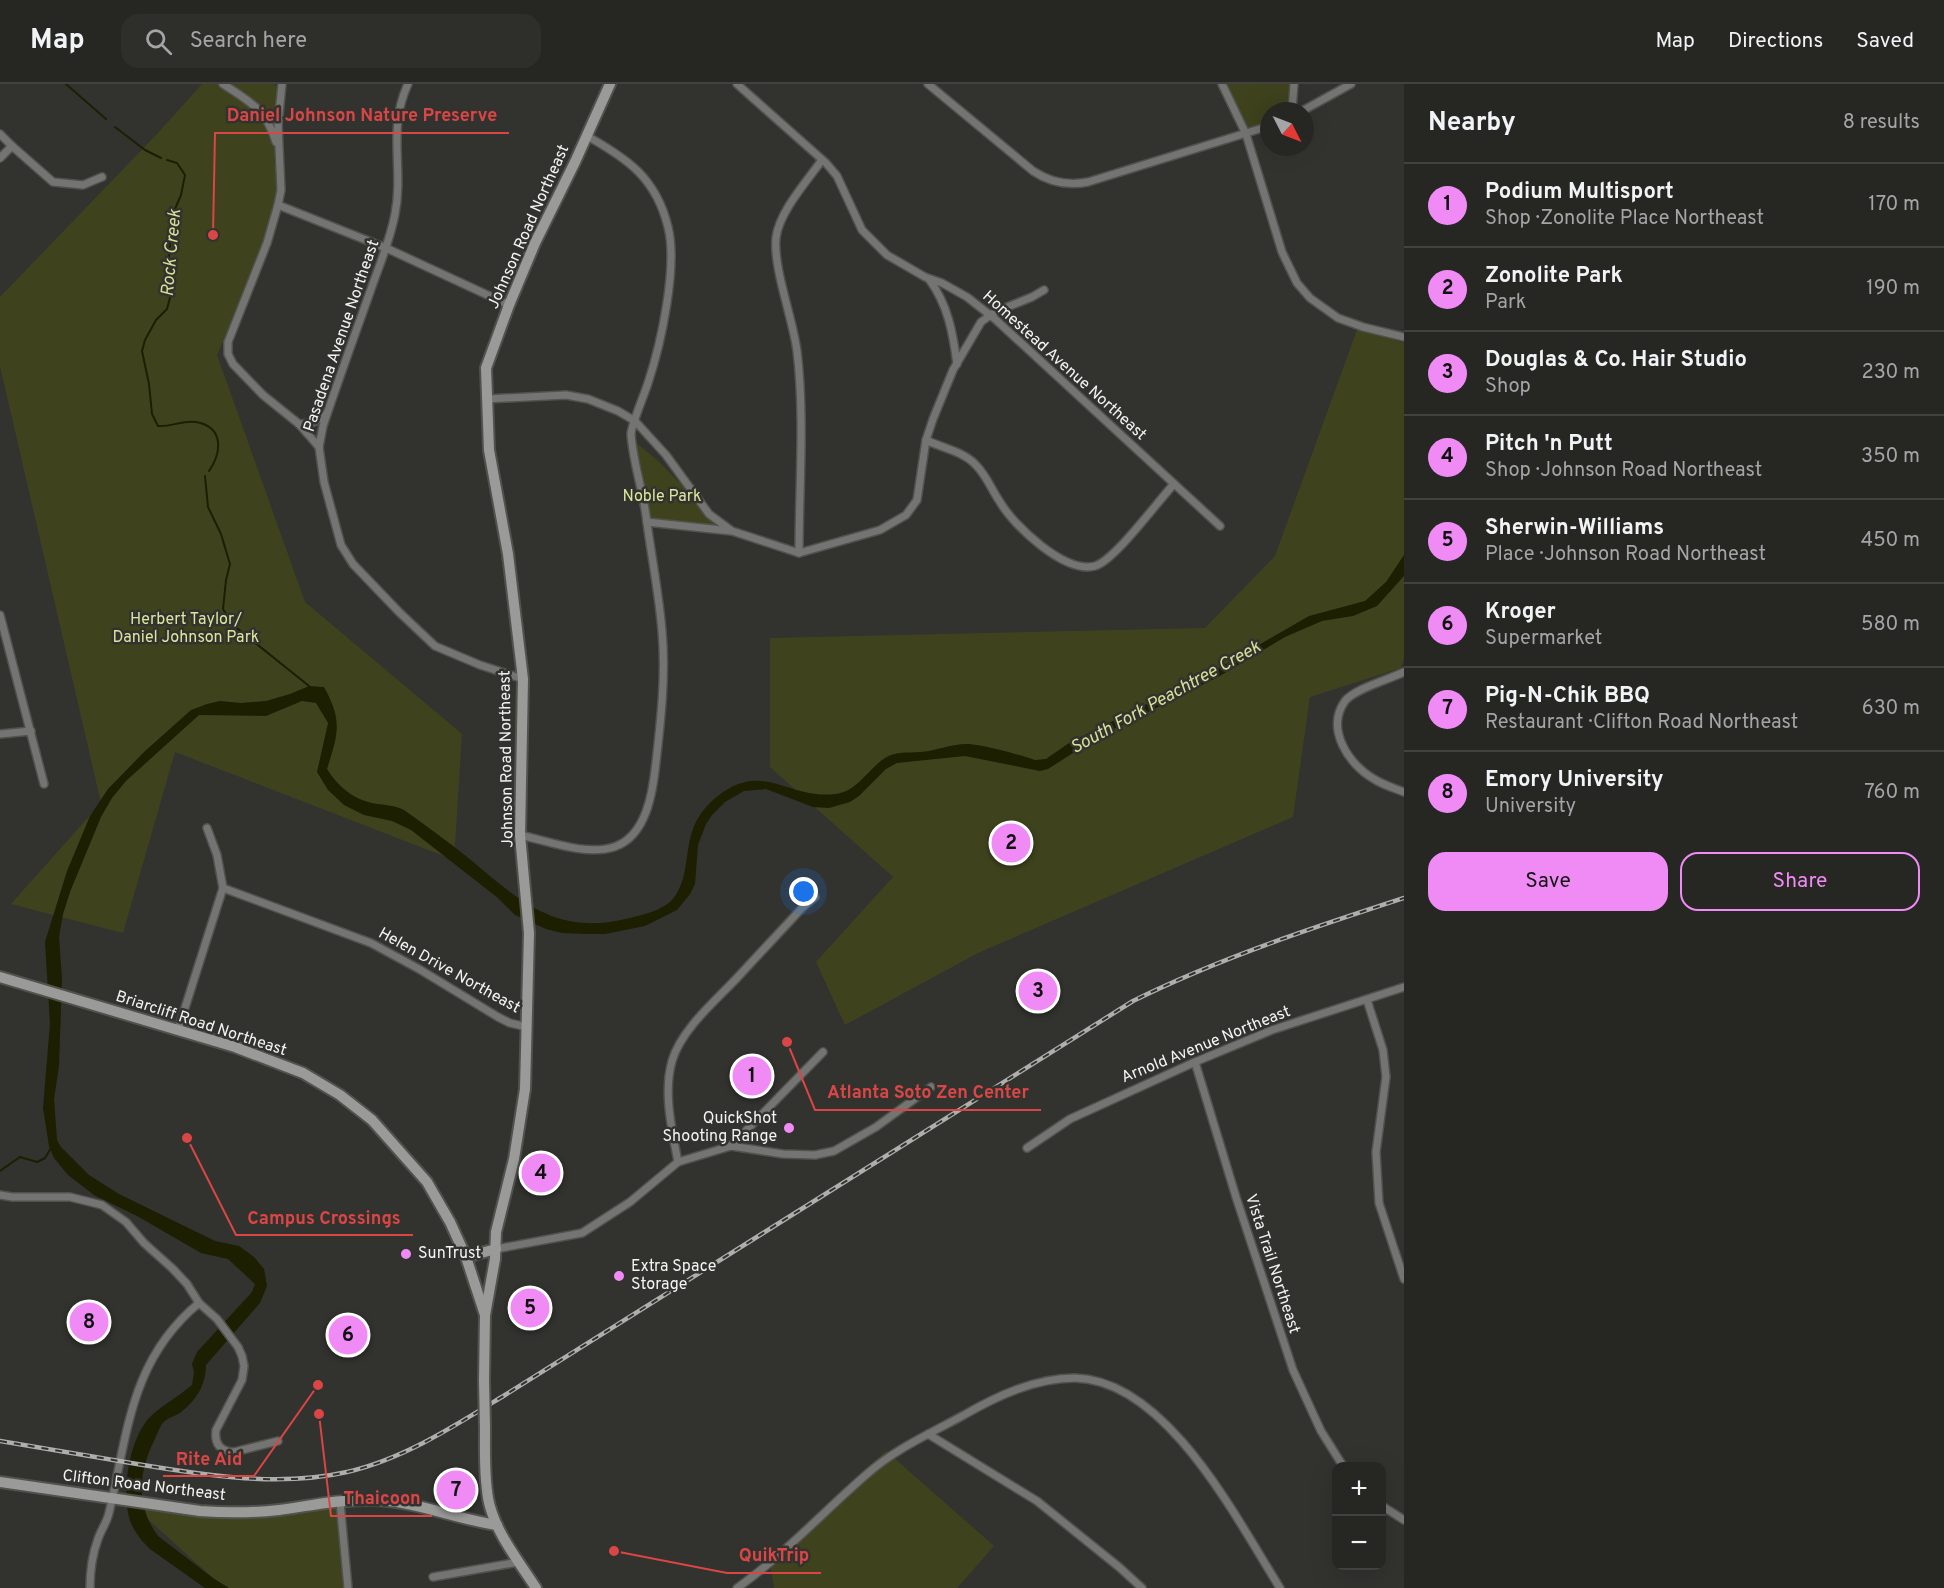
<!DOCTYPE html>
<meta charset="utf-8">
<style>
body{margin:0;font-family:Overpass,sans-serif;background:#2e2e2b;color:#f1f3f6}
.controls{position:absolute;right:18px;bottom:18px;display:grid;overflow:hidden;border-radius:12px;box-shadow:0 6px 24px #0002}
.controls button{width:54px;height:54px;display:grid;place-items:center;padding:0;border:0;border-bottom:2px solid #424341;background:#262623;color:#f1f3f6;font:30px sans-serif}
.compass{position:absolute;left:1260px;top:18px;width:54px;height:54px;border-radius:50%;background:#262623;box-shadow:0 6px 24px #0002;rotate:132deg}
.you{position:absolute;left:804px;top:808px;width:21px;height:21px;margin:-15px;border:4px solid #fff;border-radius:50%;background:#1a73e8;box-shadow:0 0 0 9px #1a73e833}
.badge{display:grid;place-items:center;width:39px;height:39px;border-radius:50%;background:#f08bf6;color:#111;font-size:20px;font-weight:700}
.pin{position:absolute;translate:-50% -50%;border:3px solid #fff;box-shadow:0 2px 6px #0006}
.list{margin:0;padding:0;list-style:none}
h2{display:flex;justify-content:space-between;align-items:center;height:78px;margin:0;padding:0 24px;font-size:26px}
h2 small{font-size:20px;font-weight:400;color:#a4a5a6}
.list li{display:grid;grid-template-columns:39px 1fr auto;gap:18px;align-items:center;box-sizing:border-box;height:84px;padding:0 24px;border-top:2px solid #424341}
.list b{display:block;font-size:22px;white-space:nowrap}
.list p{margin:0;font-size:20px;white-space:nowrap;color:#a4a5a6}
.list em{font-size:20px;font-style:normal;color:#a4a5a6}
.actions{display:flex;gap:12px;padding:18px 24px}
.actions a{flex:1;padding:14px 0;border:2px solid #f08bf6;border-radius:18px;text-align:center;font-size:21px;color:#f08bf6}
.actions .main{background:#f08bf6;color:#111}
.icon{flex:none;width:33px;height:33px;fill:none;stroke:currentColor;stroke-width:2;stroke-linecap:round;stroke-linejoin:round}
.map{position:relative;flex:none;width:1404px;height:1504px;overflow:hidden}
header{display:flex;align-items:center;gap:36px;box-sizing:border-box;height:84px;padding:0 30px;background:#262623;border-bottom:2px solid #424341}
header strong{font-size:28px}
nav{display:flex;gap:33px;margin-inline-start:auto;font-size:21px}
.search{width:420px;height:54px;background:#2e2e2b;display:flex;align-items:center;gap:15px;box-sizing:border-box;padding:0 21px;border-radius:18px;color:#a4a5a6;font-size:22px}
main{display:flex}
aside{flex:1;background:#262623}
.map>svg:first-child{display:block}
</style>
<header>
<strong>Map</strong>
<div class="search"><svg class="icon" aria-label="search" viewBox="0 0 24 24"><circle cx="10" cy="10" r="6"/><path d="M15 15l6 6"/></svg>Search here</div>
<nav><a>Map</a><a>Directions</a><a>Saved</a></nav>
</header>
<main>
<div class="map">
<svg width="1404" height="1504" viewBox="0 0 1404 1504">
<rect width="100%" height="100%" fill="#32322f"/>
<g fill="#3f431d">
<path d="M202 0H273L277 2 282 32 274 77 283 118 217 271 305 518 462 650 454 776 175 668 123 849 11 820 101 719 0 282V213L157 50Z"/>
<path d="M1222 0H1297L1296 27H1269V41L1245 49Z"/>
<path d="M1358 243 1404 259V574L1401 584 1310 613 1293 733 978 869 845 941 816 878 893 793 770 683V554L1205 544 1275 472Z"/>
<path d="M634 357 658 377 723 443 644 435 634 391Z"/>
<path d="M886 1367 994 1462 957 1504H774L769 1474Z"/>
<path d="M341 1414 345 1504H224L131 1420C203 1438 270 1423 341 1414Z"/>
</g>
<path fill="#1c1f00" d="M1404 471V492L1377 522 1353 532 1322 537 1285 553 1218 593 1098 653 1048 685 1040 687 965 672 897 679 886 685 859 712 850 718 829 724 813 723 766 705 744 707 725 718 712 731 706 740 698 761 695 800 690 810 677 826 645 842 605 850H585L562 849 546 845 515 831 498 814 411 746 392 737 364 731 344 721 328 706 317 688 328 639 316 619 302 617 266 632 199 631 126 697 112 714 101 733 70 808 63 830 59 853 62 894 59 982 54 1015 57 1056 61 1063 89 1091 119 1110 215 1157 239 1162 254 1173 264 1185 267 1202 260 1219 206 1281C206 1300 197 1316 181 1328 176 1332 166 1334 162 1340 159 1345 156 1352 154 1357 138 1389 136 1423 158 1452L213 1494 229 1504H205L150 1465C142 1457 135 1449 131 1439 120 1411 129 1353 151 1332 163 1321 179 1312 192 1301L194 1288 192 1280 197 1268 252 1208 255 1200 228 1175 201 1169 137 1132 94 1111 68 1091 54 1074 49 1062 43 1024 50 940 45 858 67 787 90 732 108 705 144 668 191 626 207 620 220 617 241 619 266 617 290 610 309 602 324 603C343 637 338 650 327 685 337 701 352 715 372 719 383 721 394 721 404 726 425 741 446 756 466 772 520 817 555 853 630 834 643 831 663 826 672 816 696 788 677 749 711 718 761 672 785 716 835 710 857 708 868 685 885 674 896 667 908 669 920 668 936 667 953 659 969 660 989 662 1017 670 1035 676L1046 675 1069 659 1217 585 1309 532 1365 517 1386 498Z"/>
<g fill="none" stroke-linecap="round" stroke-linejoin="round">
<g stroke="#1c1f00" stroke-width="2">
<path d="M66 0 106 35"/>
<path d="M115 43 145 66 161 74"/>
<path d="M167 76 177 79 185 91 181 111 172 132 169 173 171 210 167 225 156 236 145 256 142 267 149 300 152 330 158 342C171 343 183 336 196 338 224 343 222 368 209 387"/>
<path d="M205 392 208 423 221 450 230 480 226 496 223 525 233 541 309 602"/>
<path d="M0 1087 20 1073 37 1078 45 1074 51 1064"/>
</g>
<defs>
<g id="street">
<path d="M223 0C250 18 266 25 276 58"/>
<path d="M282 0 278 40 281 106 278 121 267 159 228 258V270L233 280 263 311 299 340 319 363"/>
<path d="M408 0C387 45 404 85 395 130 390 157 379 182 370 208 354 253 338 297 323 342L319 363 324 398 341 461 353 480 399 528 435 562 480 581 523 595"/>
<path d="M737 0 826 79 837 92 862 146 887 171 925 193 942 199 967 213 995 235 1220 442"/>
<path d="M928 0 1033 87C1051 99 1068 102 1088 98L1269 42"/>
<path d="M1222 0 1246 50 1282 168 1297 199 1310 214 1338 234 1363 243 1404 253"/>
<path d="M1292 27 1294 0"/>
<path d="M1302 27 1351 0"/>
<path d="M0 50 12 62 53 98 83 101 102 93"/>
<path d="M0 74 12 62"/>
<path d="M278 121 386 164 509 221"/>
<path d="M929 195C948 221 953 249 957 280"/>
<path d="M486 315 566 311 588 315 618 327 635 337 666 371 709 430 732 447 799 469 880 446 906 431 917 416 926 356 933 335 953 286 981 238 995 228 1032 213 1044 206"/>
<path d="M299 340C311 340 317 338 326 330"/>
<path d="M926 356C942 364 962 367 975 380 987 392 991 405 1000 418 1014 442 1065 490 1095 482 1115 476 1158 417 1174 400"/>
<path d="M647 438 731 447"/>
<path d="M799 469C799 402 805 333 797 267 793 235 773 184 776 154 779 128 807 97 822 76"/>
<path d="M0 531 44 700"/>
<path d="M1404 588C1390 595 1354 605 1345 617 1325 645 1349 681 1374 695 1383 701 1394 704 1404 708"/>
<path d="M0 650 31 647"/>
<path d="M520 751C548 757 586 772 614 763 647 752 653 707 656 678 661 635 666 590 662 547 659 511 652 475 647 439 644 409 633 380 631 350 631 342 645 309 648 299 661 260 678 182 668 143 656 94 628 75 587 52"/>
<path d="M223 804 371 859 419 885 498 933 510 939 527 943"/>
<path d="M1367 916 1383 966 1386 993 1376 1068 1379 1119 1404 1195"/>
<path d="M178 946 223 804 217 771 207 744"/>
<path d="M1195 978 1236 1113 1293 1286 1321 1347 1343 1382"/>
<path d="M731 1062 823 968"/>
<path d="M1027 1064 1070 1035 1195 978 1272 946 1404 903"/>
<path d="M678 1078C672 1046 663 1009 672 977 681 946 714 918 736 895 758 871 780 848 802 824L815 813"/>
<path d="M0 1111 12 1113H70L102 1121 126 1138 144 1159 173 1185 187 1200 199 1219 217 1235 238 1263 242 1272 244 1282 242 1296 216 1346C214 1360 221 1368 234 1368L278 1357"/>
<path d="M496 1165 582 1149 630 1118 678 1078 731 1062 783 1070 815 1071 834 1067 876 1043 931 1003"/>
<path d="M928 1350 1037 1417 1119 1483 1142 1504"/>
<path d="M340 1418 348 1504"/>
<path d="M1382 1422 1404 1436"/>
<path d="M433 1493 519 1478"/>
<path d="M90 1504C90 1487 92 1471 98 1455 101 1446 107 1438 109 1429 128 1349 130 1276 199 1219"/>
<path d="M737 1504C784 1471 823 1428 867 1390 895 1365 931 1349 964 1331 997 1312 1035 1294 1075 1294 1167 1296 1237 1436 1280 1504"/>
</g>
<g id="secondary">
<path d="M0 893 235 963 303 989 340 1011 372 1036 427 1098 450 1138 466 1173 485 1231 484 1296"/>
<path d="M466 1173 496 1165"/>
<path d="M485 1231 495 1175 496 1148 514 1075 525 1005 529 849 520 751 523 595 508 470 489 366 486 284 509 221 535 159 575 78 610 0"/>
<path d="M485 1344C485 1367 484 1391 488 1414 494 1447 518 1476 536 1504"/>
<path d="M0 1398 200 1427C226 1429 252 1429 279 1426 309 1422 340 1415 370 1416 414 1416 455 1435 497 1441"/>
</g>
</defs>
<use href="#street" stroke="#51514e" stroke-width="10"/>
<use href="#secondary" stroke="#51514e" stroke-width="14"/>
<use href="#street" stroke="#747573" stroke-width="7"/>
<use href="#secondary" stroke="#9a9a98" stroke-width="10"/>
<defs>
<path id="rail" d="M0 1357C48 1365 96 1373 143 1381 210 1392 280 1403 347 1388 404 1375 456 1341 505 1311L1133 917C1220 874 1312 844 1404 814"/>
</defs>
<use href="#rail" stroke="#aeaead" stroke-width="4.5"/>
<use href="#rail" stroke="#32322f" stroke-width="2" stroke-dasharray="7" stroke-linecap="butt"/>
<defs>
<path id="secondary-bridge" d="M484 1296 485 1344"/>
</defs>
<use href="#secondary-bridge" stroke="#51514e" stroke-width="14" stroke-linecap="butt"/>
<use href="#secondary-bridge" stroke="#9a9a98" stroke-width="10"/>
</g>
<g fill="#f08bf6" stroke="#32322f" stroke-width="2">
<circle cx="789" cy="1044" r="6"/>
<circle cx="406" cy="1170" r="6"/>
<circle cx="619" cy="1192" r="6"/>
</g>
<g text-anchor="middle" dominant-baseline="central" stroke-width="5" stroke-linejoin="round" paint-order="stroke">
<g font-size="16" fill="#f3f3f2" stroke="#32322f">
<text transform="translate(529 143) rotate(-66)">Johnson Road Northeast</text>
<text transform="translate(342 252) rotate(-71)">Pasadena Avenue Northeast</text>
<text transform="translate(1064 282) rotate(42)">Homestead Avenue Northeast</text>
<text transform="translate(507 675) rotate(-91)">Johnson Road Northeast</text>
<text transform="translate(449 887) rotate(29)">Helen Drive Northeast</text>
<text transform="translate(201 940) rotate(18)">Briarcliff Road Northeast</text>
<text transform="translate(1206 961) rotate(-22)">Arnold Avenue Northeast</text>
<text transform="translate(1272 1180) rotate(72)">Vista Trail Northeast</text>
<text transform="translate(144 1402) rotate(7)">Clifton Road Northeast</text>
</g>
<g font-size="16" fill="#dce79d" stroke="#32322f">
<text x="662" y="413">Noble Park</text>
<text x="186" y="536">Herbert Taylor/<tspan x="186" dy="18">Daniel Johnson Park</tspan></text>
</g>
<g font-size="16" fill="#f3f3f2" stroke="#32322f" text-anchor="start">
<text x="777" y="1035" text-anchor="end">QuickShot<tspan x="777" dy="18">Shooting Range</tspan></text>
<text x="418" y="1170">SunTrust</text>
<text x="631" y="1183">Extra Space<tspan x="631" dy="18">Storage</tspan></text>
</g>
<g font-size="18" font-style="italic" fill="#d6e096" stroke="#32322f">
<text transform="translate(172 169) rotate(-85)">Rock Creek</text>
<text transform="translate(1166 614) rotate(-29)">South Fork Peachtree Creek</text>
</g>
</g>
<path fill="none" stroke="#da4646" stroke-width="2" d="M213 151L215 49H509M787 958L815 1026H1041M187 1054L236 1151H413M318 1301L254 1392H163M319 1330L331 1432H432M614 1467L727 1489H821"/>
<g fill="#da4646" stroke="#32322f" stroke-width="2">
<circle cx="213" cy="151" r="6"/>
<circle cx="787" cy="958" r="6"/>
<circle cx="187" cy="1054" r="6"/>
<circle cx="318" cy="1301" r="6"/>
<circle cx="319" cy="1330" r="6"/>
<circle cx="614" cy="1467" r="6"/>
</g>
<g font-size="18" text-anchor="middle" font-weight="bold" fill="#da4646" stroke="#32322f" stroke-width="5" stroke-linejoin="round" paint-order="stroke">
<text x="362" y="37">Daniel Johnson Nature Preserve</text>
<text x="928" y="1014">Atlanta Soto Zen Center</text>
<text x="324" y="1140">Campus Crossings</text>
<text x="209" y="1381">Rite Aid</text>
<text x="382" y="1420">Thaicoon</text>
<text x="774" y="1477">QuikTrip</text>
</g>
</svg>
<div class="controls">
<button>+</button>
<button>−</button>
</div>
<svg class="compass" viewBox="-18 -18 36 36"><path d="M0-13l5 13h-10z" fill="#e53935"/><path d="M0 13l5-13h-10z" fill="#a4a5a6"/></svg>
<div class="you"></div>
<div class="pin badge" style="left:752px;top:992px">1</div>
<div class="pin badge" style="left:1011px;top:759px">2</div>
<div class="pin badge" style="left:1038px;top:907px">3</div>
<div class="pin badge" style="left:541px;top:1089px">4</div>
<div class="pin badge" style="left:530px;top:1224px">5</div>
<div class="pin badge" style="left:348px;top:1251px">6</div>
<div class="pin badge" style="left:456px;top:1406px">7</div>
<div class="pin badge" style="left:89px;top:1238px">8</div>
</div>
<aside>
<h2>Nearby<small>8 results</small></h2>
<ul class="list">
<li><span class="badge">1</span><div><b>Podium Multisport</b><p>Shop · Zonolite Place Northeast</p></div><em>170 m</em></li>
<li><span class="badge">2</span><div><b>Zonolite Park</b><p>Park</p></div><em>190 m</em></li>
<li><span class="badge">3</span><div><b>Douglas &amp; Co. Hair Studio</b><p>Shop</p></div><em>230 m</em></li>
<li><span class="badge">4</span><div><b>Pitch 'n Putt</b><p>Shop · Johnson Road Northeast</p></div><em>350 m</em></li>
<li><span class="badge">5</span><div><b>Sherwin-Williams</b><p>Place · Johnson Road Northeast</p></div><em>450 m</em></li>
<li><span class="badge">6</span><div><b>Kroger</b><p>Supermarket</p></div><em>580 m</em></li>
<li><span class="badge">7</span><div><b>Pig-N-Chik BBQ</b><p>Restaurant · Clifton Road Northeast</p></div><em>630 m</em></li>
<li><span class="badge">8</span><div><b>Emory University</b><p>University</p></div><em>760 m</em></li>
</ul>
<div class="actions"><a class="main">Save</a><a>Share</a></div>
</aside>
</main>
